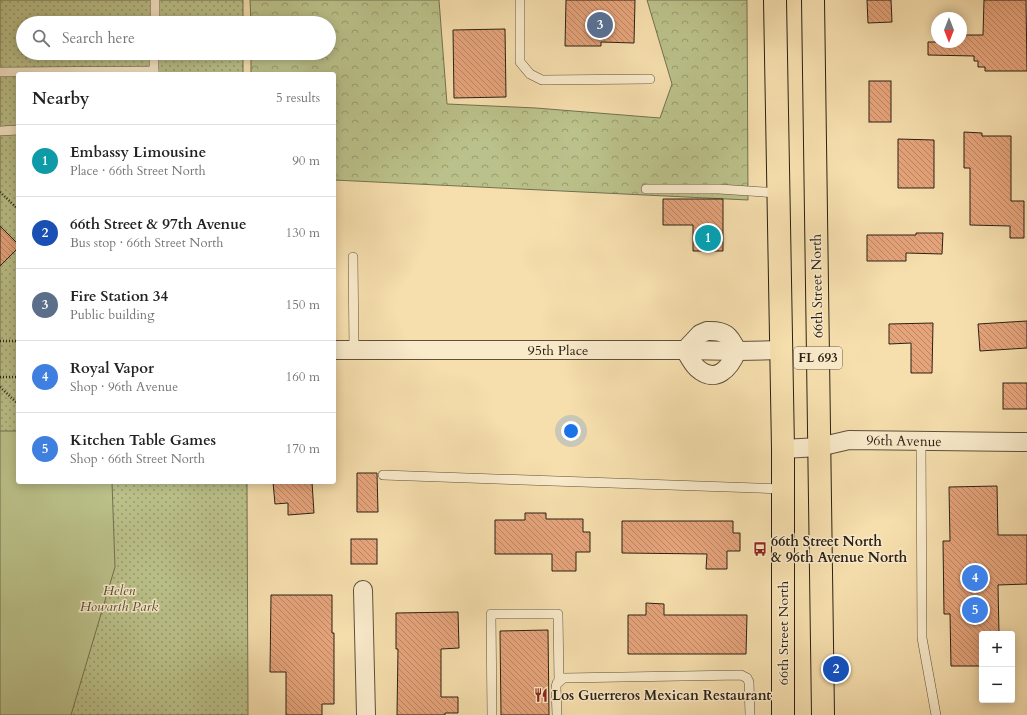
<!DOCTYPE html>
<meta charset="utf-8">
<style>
body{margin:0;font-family:Cardo,serif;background:#f2f2f2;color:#222}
.controls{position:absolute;right:12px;bottom:12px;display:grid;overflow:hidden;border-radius:4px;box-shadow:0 2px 10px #0003}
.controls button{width:36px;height:36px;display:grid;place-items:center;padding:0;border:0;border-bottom:1px solid #e0e0e0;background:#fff;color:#222;font:20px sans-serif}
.compass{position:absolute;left:931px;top:12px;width:36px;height:36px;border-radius:50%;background:#fff;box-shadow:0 2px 10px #0003;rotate:180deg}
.you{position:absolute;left:571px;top:431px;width:14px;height:14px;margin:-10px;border:3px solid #fff;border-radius:50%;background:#1a73e8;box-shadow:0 0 0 6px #1a73e833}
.badge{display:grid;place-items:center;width:26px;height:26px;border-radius:50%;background:#b45309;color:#fff;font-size:13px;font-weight:700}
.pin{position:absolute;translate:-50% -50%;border:2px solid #fff;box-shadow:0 1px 4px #0006}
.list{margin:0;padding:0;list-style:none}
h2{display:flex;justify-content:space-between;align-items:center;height:52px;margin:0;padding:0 16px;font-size:17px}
h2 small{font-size:13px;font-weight:400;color:#767676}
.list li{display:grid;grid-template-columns:26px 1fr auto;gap:12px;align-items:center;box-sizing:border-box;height:72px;padding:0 16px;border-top:1px solid #e0e0e0}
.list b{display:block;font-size:15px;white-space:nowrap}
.list p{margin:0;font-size:13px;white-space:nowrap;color:#767676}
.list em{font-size:13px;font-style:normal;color:#767676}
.icon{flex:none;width:22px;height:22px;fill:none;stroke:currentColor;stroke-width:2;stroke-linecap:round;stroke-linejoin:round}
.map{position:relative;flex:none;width:1027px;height:715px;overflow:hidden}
.search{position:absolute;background:#fff;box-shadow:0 2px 10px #0003;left:16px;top:16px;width:320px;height:44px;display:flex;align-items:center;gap:10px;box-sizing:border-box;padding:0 14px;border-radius:22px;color:#767676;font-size:15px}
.panel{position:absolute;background:#fff;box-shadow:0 2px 10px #0003;left:16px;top:72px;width:320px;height:412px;border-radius:4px}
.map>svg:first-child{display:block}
</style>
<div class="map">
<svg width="1027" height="715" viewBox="0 0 1027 715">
<defs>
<pattern id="grass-dots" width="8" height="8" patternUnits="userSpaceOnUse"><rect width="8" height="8" fill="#bbc18a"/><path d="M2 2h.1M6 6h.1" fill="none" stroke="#989c70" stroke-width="1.8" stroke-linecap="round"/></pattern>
<pattern id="forest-crowns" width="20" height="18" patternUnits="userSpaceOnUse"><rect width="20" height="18" fill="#bbc18a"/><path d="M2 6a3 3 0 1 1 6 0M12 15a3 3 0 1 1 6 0" fill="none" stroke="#989c70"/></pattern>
<pattern id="building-back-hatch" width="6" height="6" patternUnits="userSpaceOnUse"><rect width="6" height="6" fill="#e6a47b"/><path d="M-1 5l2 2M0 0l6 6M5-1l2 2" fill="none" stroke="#bb8564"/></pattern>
</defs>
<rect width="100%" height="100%" fill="#f6dead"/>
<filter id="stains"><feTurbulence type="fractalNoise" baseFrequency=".005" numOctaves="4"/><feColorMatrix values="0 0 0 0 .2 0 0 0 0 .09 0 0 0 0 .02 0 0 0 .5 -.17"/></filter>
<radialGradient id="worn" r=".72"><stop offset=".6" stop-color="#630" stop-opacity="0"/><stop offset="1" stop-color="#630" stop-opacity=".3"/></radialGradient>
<path fill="url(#grass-dots)" stroke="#737150" d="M0 0H243V23H23V53H243V74H18V482H247L248 715H0Z"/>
<path fill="url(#forest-crowns)" stroke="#737150" d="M250 0H439L447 104 536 108 660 118 672 84 647 0H747L748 200 334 180V74H251V53H329V23H251Z"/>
<path fill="#bbc18a" stroke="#737150" d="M0 431H18V482H112L115 567 71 715H0Z"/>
<g fill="url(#building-back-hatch)" stroke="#2b2115">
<path d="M566 0H635L634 43 601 42V46H565Z"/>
<path d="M867 0H891L892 22 868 23Z"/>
<path d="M984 0H1026L1027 71H985V67H978V61H974V56L928 55V42H961V35H983Z"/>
<path d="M505 29 506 97 454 98 453 30Z"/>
<rect x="869" y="81" width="22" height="41"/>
<path d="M964 132 982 133V136H1011V201H1024V238H1010V226L970 225V168H964Z"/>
<path d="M898 139 934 140V188H898Z"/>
<path d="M663 199H723V251H693V225H663Z"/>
<path d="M0 226 18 244V248L0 266Z"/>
<path d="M916 233H943L942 254 906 253V261H867V235H916Z"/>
<path d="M1027 321V348L980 351 978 324Z"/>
<path d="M933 323 932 373H911V343L889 344V324Z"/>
<rect x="1003" y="383" width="24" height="26"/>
<path d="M357 473H377L378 512H357Z"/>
<path d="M273 482H312L314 513 288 515V503L275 504Z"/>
<path d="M997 486 998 535H1027V584L998 585 999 634H982V666H951L950 614H944L943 541H950L949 487Z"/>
<path d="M525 513H546V519H583V532H590V552H576V571H552V554H495V520H525Z"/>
<path d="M622 521H733V533H740V551H727V569H706L707 554 622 553Z"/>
<rect x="351" y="539" width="26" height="25"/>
<path d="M271 595H332V633H334V704H322V715H286V672H270Z"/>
<path d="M646 603 664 604V615H747L746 654H628V615H646Z"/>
<path d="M458 612 459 648 441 649V697H458V713H445V715H397L398 649H396V613Z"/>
<path d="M548 630 549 715H501L500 631Z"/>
</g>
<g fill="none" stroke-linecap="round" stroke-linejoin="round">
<defs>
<g id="service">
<path d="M520 0V62L530 74 542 80 650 79"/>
<path d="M155 23V0"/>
<path d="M0 72 154 71"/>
<path d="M154 74V53"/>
<path d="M0 131 18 130"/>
<path d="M646 189H719L779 193"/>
<path d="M353 257 354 350"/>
<path d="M921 442 922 638 936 715"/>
<path d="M383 475 783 489"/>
<path d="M492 715 491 614H558L559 682"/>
<path d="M557 715 556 687 557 683 564 678 741 675 747 678 749 682 750 715"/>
</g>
<g id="minor">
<path d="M707 331C725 330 730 335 737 351 730 368 716 385 697 368 692 363 688 355 685 350L700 334Z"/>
<path d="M334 350H685L737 351 781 350"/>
<path d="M783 449 819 447 849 440 1027 442"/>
<path d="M363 590 366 715"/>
</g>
<g id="primary">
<path d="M775 0 783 449V715"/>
<path d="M813 0 823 715"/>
</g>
</defs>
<use href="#service" stroke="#5e503b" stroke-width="10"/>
<use href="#minor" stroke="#5e503b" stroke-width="20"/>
<use href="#primary" stroke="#2b2115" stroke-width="24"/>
<g stroke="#2b2115" stroke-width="2.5" stroke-dasharray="1 2" stroke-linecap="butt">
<path d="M0 192 18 209"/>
<path d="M0 341H18"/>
<path d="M0 377H18"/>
<path d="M0 387 18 404"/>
</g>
<use href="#service" stroke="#f9eaca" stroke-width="9"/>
<use href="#minor" stroke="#f9eaca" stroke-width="18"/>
<use href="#primary" stroke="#f6dead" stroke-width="22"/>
</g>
<defs>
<symbol id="bus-bare" viewBox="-9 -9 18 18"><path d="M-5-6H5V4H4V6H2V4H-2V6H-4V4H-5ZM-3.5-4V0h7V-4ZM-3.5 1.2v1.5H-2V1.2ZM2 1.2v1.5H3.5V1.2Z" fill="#8f2418" stroke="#f9eaca" stroke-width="2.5" paint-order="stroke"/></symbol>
<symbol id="restaurant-bare" viewBox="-9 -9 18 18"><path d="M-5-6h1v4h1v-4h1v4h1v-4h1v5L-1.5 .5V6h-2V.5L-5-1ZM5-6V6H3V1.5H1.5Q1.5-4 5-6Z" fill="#8f2418" stroke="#f9eaca" stroke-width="2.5" paint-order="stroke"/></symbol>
</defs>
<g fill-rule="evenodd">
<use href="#bus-bare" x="750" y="539" width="20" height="20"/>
<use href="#restaurant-bare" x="531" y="685" width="20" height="20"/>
</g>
<g text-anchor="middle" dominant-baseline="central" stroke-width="3" stroke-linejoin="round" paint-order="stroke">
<rect fill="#f9eaca" stroke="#695d4b" stroke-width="1" x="794" y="347" width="48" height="22" rx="3"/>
<g font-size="13" font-weight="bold" fill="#2b2115">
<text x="818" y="358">FL 693</text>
</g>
<g font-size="14" fill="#2b2115" stroke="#f9eaca">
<text transform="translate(817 286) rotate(-91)">66th Street North</text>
<text x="558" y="350">95th Place</text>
<text transform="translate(904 441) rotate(1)">96th Avenue</text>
<text transform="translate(783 633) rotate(-90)">66th Street North</text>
</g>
<g font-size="14" font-weight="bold" fill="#2b2115" stroke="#f9eaca" text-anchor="start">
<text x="771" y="541">66th Street North<tspan x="771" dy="16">&amp; 96th Avenue North</tspan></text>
<text x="552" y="695">Los Guerreros Mexican Restaurant</text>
</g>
<g font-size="14" font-style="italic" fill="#565138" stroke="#f9eaca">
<text x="119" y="590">Helen<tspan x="119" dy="16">Howarth Park</tspan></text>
</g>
</g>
<rect width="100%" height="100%" filter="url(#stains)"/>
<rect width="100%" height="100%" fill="url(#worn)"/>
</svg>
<div class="controls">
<button>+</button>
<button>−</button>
</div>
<svg class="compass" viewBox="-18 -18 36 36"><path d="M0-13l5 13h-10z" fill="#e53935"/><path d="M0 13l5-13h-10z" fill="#767676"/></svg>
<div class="you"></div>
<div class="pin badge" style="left:708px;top:238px;background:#0f9aa8">1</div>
<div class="pin badge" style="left:836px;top:669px;background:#1a4fb4">2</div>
<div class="pin badge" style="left:600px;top:25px;background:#5c6f8a">3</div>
<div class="pin badge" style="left:975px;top:578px;background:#3f7fe0">4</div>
<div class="pin badge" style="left:975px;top:610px;background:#3f7fe0">5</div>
<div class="search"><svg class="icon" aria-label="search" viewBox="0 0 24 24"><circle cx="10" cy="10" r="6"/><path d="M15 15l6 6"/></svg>Search here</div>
<section class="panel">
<h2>Nearby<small>5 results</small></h2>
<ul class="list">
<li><span class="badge" style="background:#0f9aa8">1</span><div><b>Embassy Limousine</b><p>Place · 66th Street North</p></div><em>90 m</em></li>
<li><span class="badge" style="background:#1a4fb4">2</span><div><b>66th Street &amp; 97th Avenue</b><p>Bus stop · 66th Street North</p></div><em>130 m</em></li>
<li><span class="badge" style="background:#5c6f8a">3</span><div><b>Fire Station 34</b><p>Public building</p></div><em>150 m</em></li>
<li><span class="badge" style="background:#3f7fe0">4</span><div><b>Royal Vapor</b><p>Shop · 96th Avenue</p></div><em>160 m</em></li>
<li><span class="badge" style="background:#3f7fe0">5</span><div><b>Kitchen Table Games</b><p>Shop · 66th Street North</p></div><em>170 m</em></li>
</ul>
</section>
</div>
